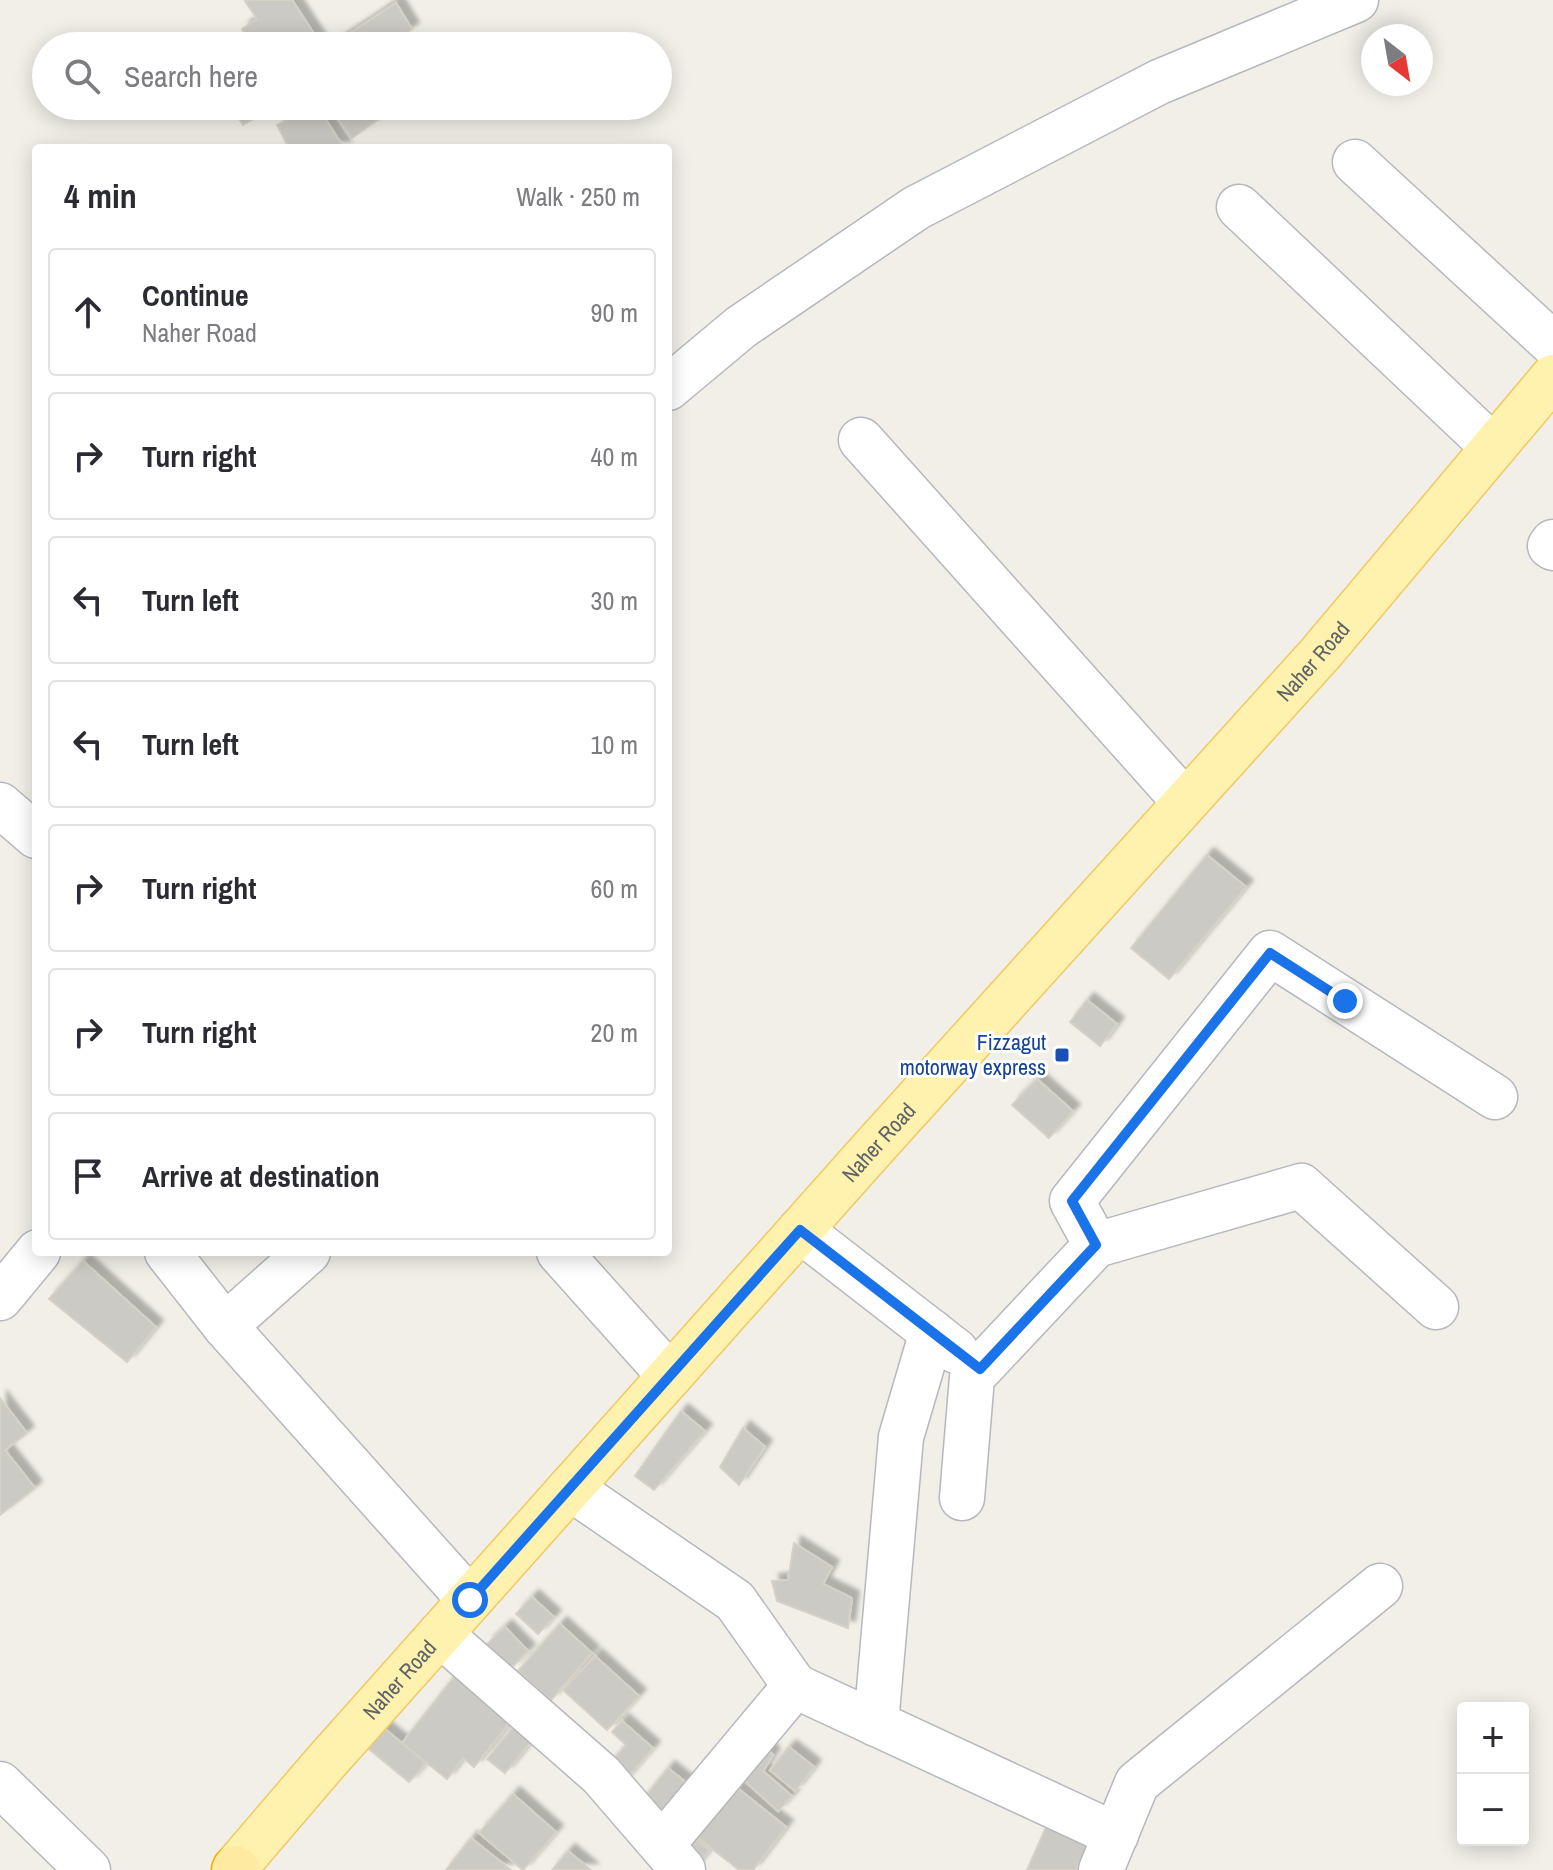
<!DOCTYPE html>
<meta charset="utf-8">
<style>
body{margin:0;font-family:"Archivo Narrow",sans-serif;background:#f7f7f7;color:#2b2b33}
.controls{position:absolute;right:24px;bottom:24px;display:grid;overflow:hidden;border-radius:8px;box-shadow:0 4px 20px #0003}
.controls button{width:72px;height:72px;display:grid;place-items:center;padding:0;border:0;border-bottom:2px solid #e1e1e2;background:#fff;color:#2b2b33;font:40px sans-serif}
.compass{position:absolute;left:1361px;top:24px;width:72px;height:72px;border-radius:50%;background:#fff;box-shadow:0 4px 20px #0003;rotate:149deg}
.stop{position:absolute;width:24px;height:24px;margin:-18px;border:6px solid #1a73e8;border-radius:50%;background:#fff}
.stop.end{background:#1a73e8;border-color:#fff;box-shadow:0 2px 8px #0008}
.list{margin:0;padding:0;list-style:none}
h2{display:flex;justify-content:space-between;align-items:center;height:104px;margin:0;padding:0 32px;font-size:34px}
h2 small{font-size:26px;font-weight:400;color:#7c7c81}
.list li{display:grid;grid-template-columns:52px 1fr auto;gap:24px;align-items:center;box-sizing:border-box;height:128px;margin:0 16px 16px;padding:0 16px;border:2px solid #e1e1e2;border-radius:8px}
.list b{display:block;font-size:30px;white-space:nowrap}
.list p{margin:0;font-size:26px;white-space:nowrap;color:#7c7c81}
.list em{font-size:26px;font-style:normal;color:#7c7c81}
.icon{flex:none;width:44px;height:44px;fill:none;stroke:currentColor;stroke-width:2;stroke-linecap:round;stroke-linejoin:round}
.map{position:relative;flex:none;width:1553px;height:1870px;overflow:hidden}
.search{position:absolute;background:#fff;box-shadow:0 4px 20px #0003;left:32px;top:32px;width:640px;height:88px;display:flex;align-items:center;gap:20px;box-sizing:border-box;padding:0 28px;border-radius:44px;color:#7c7c81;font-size:30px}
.panel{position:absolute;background:#fff;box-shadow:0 4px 20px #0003;left:32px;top:144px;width:640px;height:1112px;border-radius:8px}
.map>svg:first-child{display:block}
</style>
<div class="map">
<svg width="1553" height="1870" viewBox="0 0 1553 1870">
<defs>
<filter id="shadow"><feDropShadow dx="7" dy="-7" stdDeviation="2" flood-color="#0004"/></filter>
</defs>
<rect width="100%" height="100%" fill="#f1efe8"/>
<g fill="#cccac5" stroke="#d6d1c6" stroke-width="2" filter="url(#shadow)">
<path d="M248 0H292L322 46H252L242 29 257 19 245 1Z"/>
<path d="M396 3 412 29 387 46H331Z"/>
<path d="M231 106H275L243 125Z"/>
<path d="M314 106H317L344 148H279L287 144 277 125Z"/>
<path d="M329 106H396L352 138Z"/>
<path d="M1207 855 1246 887 1169 979 1131 948Z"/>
<path d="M1087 1000 1117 1024 1100 1046 1070 1022Z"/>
<path d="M1037 1079 1073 1111 1049 1138 1012 1105Z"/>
<path d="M83 1261 156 1327 127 1362 49 1299Z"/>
<path d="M0 1398 27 1433 5 1450 35 1488 0 1515Z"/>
<path d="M681 1411 705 1431 654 1490 635 1476Z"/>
<path d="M743 1428 765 1447 739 1485 720 1467Z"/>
<path d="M794 1543 832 1567 823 1584 852 1598 848 1628 777 1601 772 1581 788 1580Z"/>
<path d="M532 1597 554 1617 538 1634 516 1614Z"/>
<path d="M560 1624 592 1653 551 1700 518 1671Z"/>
<path d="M505 1627 528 1651 511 1668 487 1644Z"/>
<path d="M595 1656 639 1696 607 1730 563 1690Z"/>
<path d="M462 1667 518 1712 474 1767 463 1758 447 1779 402 1743Z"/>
<path d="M521 1718 538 1733 505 1773 487 1759Z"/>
<path d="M374 1720 426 1763 409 1782 358 1740Z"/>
<path d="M622 1721 653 1748 624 1781 608 1766 626 1745 612 1732Z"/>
<path d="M762 1744 773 1755 763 1771 792 1796 778 1811 735 1772Z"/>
<path d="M789 1747 814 1767 795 1791 770 1770Z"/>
<path d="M668 1768 689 1785 659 1821 639 1804Z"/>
<path d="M726 1779 786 1827 753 1870H739L687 1829Z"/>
<path d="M513 1794 556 1832 523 1870 479 1833Z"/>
<path d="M1051 1816 1092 1835 1076 1870H1027Z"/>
<path d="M685 1831 709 1850 693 1870Z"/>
<path d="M471 1838 511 1870H446Z"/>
<path d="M568 1851 591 1870H552Z"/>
</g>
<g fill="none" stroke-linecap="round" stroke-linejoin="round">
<defs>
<g id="minor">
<path d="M1355 162 1553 344"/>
<path d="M1239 207 1493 447"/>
<path d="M668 388 741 327 916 208 1159 82 1356 0"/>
<path d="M861 440 1185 802"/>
<path d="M1553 542 1550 546 1553 548"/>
<path d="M0 805 36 836"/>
<path d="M800 1230 956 1351"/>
<path d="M1096 1245 1072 1201 1270 953 1495 1097"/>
<path d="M167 1252 225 1326 470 1600"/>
<path d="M559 1252 670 1376"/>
<path d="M0 1298 38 1252"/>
<path d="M225 1326 308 1252"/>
<path d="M570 1488 735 1601 795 1686 1116 1835"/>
<path d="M962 1498 972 1377 1096 1245 1301 1186 1436 1307"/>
<path d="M440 1634 601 1775 683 1870"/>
<path d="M876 1724 901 1437 932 1332"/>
<path d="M0 1784 88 1870"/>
<path d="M662 1845 795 1686"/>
<path d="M1101 1870 1137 1783 1380 1586"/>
</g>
<g id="primary">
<path id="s1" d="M235 1868 325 1763 875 1146 1320 654 1553 377"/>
</g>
<path id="trunk" d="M234 1870 235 1868 238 1870"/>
</defs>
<use href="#minor" stroke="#b5b8bc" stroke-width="47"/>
<use href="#primary" stroke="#f2c960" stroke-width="47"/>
<use href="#trunk" stroke="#f9ab00" stroke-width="47"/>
<use href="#minor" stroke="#fff" stroke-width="44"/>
<use href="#primary" stroke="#fff2af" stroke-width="44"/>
<use href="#trunk" stroke="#feeaa1" stroke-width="44"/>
</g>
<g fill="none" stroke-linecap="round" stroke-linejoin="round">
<path stroke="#1a73e8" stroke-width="10" d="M470 1600 800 1230 980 1369 1096 1245 1072 1201 1270 953 1345 1001"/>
</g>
<rect fill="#1a4fb4" stroke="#fff" stroke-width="3" x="1054" y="1047" width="16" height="16" rx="4"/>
<g text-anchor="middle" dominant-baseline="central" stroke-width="6" stroke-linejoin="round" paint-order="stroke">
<g font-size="22" fill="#5f6368" stroke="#fff">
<text stroke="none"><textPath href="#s1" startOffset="1618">Naher Road</textPath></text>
<text stroke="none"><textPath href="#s1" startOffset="970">Naher Road</textPath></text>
<text stroke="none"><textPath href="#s1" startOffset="250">Naher Road</textPath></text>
</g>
<g font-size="22" fill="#164399" stroke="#fff" text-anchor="end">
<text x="1046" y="1042">Fizzagut<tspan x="1046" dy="25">motorway express</tspan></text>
</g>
</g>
</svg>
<div class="controls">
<button>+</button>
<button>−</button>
</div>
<svg class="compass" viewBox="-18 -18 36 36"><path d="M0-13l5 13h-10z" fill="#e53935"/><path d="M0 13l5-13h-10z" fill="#7c7c81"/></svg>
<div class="stop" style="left:470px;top:1600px"></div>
<div class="stop end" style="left:1345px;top:1001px"></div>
<div class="search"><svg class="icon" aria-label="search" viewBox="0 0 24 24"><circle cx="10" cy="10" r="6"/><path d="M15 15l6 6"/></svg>Search here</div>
<section class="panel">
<h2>4 min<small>Walk · 250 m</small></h2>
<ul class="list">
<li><svg class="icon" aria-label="ahead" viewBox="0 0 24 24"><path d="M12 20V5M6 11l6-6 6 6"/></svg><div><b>Continue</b><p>Naher Road</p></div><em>90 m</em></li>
<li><svg class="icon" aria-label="right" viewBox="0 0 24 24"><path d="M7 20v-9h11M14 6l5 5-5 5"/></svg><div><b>Turn right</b></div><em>40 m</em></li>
<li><svg class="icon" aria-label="left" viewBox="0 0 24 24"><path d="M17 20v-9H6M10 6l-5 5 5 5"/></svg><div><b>Turn left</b></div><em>30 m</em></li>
<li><svg class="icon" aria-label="left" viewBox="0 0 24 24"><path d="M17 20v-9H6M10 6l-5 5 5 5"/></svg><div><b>Turn left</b></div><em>10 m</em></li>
<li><svg class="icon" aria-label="right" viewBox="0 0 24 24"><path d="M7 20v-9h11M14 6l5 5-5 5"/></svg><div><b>Turn right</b></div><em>60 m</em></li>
<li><svg class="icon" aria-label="right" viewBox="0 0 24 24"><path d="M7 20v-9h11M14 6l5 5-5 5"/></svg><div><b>Turn right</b></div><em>20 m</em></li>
<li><svg class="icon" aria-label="arrive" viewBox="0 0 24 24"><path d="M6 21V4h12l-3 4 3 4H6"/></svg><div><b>Arrive at destination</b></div></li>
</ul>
</section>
</div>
